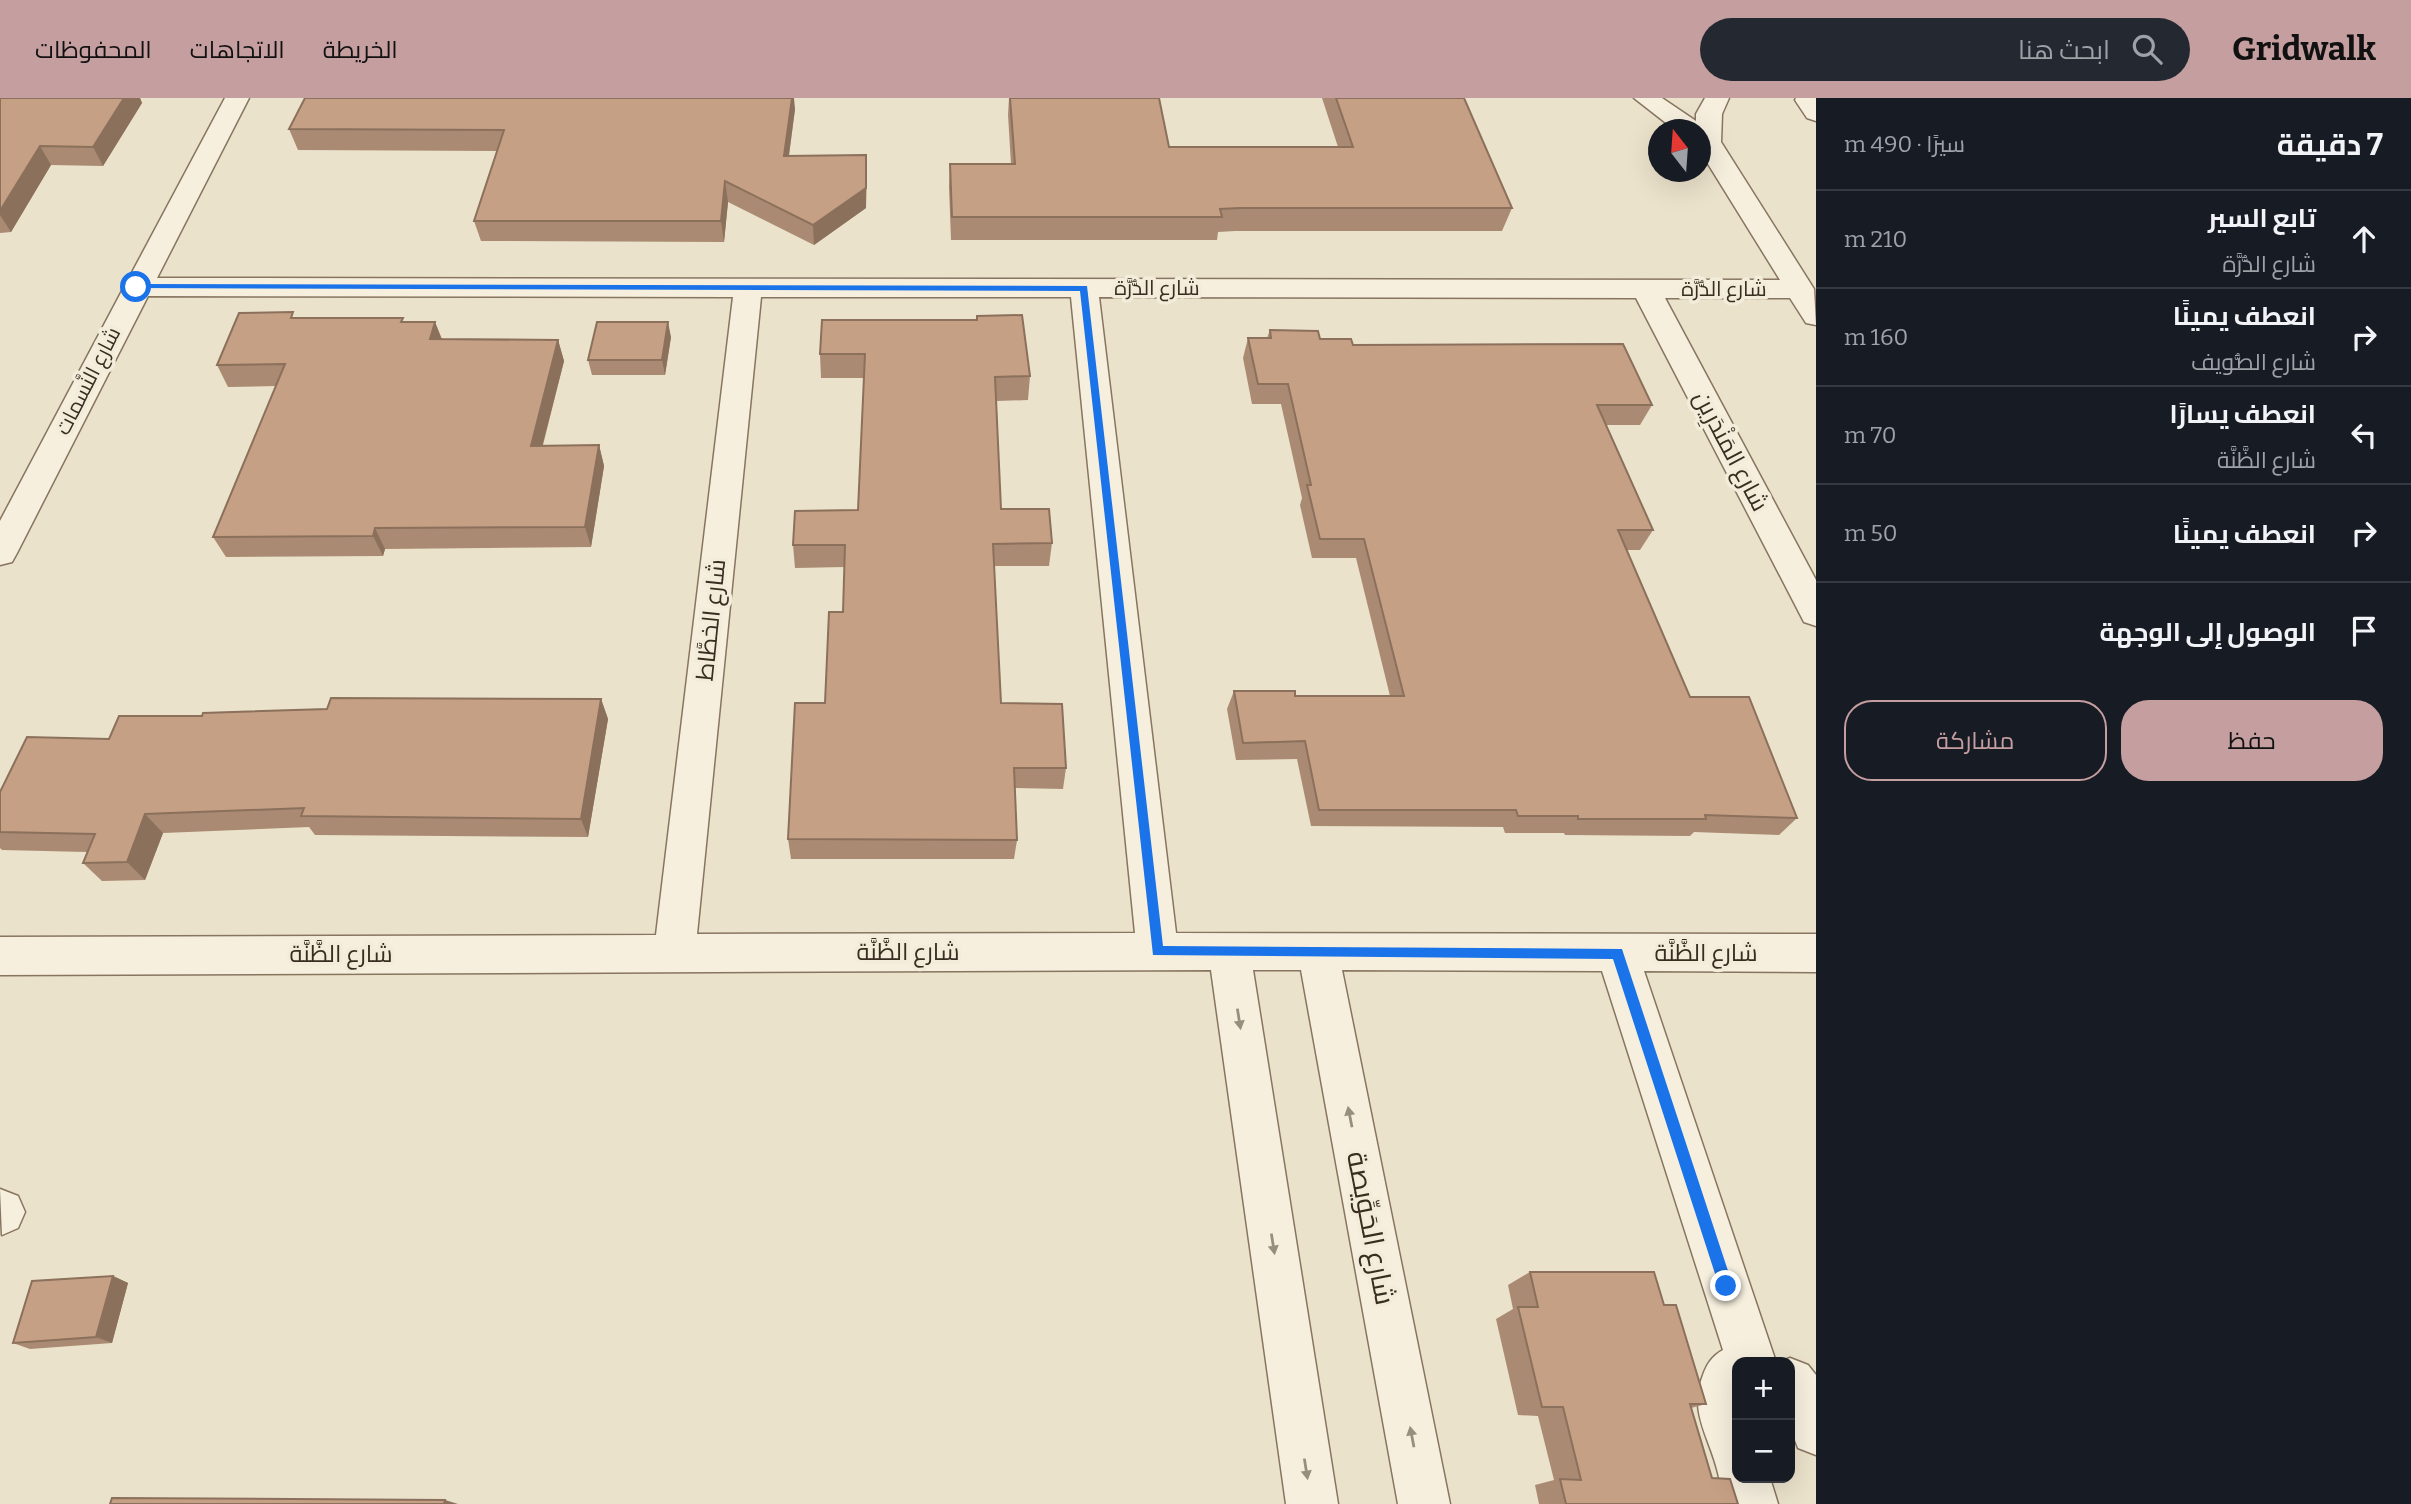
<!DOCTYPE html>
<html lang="ar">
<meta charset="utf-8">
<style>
body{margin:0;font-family:Bitter,Cairo,serif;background:#242831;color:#f1f3f6;direction:rtl}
.controls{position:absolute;right:21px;bottom:21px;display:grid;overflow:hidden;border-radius:14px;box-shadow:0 7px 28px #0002}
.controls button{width:63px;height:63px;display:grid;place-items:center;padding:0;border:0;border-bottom:2px solid #363941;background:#171b24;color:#f1f3f6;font:35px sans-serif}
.compass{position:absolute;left:1648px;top:21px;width:63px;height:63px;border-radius:50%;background:#171b24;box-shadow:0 7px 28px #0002;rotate:343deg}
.stop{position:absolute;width:21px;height:21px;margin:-16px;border:5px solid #1a73e8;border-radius:50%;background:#fff}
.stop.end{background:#1a73e8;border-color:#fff;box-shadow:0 2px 7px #0008}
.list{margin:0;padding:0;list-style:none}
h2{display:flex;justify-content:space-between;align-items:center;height:91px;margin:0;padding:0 28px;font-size:30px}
h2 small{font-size:23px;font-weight:400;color:#9ea1a6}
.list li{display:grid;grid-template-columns:46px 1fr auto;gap:21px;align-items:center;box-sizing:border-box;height:98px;padding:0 28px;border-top:2px solid #363941}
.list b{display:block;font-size:26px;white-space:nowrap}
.list p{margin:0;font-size:23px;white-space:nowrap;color:#9ea1a6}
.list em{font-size:23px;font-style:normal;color:#9ea1a6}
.actions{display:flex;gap:14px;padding:21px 28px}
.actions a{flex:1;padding:16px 0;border:2px solid #c59ea0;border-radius:28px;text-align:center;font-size:24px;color:#c59ea0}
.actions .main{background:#c59ea0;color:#111}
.icon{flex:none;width:38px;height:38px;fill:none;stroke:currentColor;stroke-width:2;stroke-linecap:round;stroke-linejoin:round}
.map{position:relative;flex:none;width:1816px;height:1406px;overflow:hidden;direction:ltr}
header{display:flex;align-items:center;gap:42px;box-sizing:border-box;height:98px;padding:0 35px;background:#c59ea0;color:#111}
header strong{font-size:33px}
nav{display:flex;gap:38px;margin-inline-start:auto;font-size:24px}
.search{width:490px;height:63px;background:#242831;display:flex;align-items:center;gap:18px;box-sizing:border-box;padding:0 24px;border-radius:38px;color:#9ea1a6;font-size:26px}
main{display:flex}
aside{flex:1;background:#171b24}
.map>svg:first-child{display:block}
</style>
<header>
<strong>Gridwalk</strong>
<div class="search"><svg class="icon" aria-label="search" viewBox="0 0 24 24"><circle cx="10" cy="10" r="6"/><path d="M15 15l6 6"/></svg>ابحث هنا</div>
<nav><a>الخريطة</a><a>الاتجاهات</a><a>المحفوظات</a></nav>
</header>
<main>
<aside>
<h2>7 دقيقة<small>سيرًا · 490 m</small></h2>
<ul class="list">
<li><svg class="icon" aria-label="ahead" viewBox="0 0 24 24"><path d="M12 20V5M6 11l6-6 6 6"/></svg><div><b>تابع السير</b><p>شارع الدُّرَّة</p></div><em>210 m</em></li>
<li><svg class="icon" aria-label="right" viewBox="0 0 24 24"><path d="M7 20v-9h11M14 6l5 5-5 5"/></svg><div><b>انعطف يمينًا</b><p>شارع الصُّويف</p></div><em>160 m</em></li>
<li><svg class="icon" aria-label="left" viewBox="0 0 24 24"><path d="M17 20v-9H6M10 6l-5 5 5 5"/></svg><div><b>انعطف يسارًا</b><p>شارع الظَّنَّة</p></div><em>70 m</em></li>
<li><svg class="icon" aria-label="right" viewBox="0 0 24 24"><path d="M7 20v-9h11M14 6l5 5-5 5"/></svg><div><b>انعطف يمينًا</b></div><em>50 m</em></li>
<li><svg class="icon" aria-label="arrive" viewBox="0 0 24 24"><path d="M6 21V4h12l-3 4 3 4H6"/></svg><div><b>الوصول إلى الوجهة</b></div></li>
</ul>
<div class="actions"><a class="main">حفظ</a><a>مشاركة</a></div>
</aside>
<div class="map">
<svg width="1816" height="1406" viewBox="0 0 1816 1406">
<rect width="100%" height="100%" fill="#ebe2cb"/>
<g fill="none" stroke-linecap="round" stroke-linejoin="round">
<defs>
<g id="minor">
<path d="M225 0H249L157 180 1780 182 1700 53V32H1675L1634 0H1662L1696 23V16L1705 0H1729L1722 16 1721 44 1814 191 1816 227 1806 225 1790 200H1665L1816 482V528L1804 524 1636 200 1099 199 1176 835 1816 836V874L1644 873 1776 1264H1737V1380H1770L1778 1406H1726C1723 1396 1720 1384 1718 1375 1710 1340 1688 1314 1703 1277 1707 1266 1712 1258 1723 1252L1602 873 1342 872 1450 1406H1398L1301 872H1253L1338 1406H1286L1211 872 0 877V839L656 837 733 199 148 198 17 455 12 464 0 467V423L123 191 122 189 128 182ZM761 199H1071L1135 835 697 836Z"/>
<path d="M1796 0H1816V23L1807 20 1795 2Z"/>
<path d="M0 1091 18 1098 25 1114 18 1130 2 1137Z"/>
<path d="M1790 1260 1808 1267 1816 1277V1357L1798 1350 1790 1329V1264H1780Z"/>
</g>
</defs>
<use href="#minor" stroke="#877560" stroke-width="3"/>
<use href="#minor" fill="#f6efde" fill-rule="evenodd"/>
</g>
<g fill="#aa8a72">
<path d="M0 0H140L142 5 103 68 51 67 11 134 0 135Z"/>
<path d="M1009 0 1169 49H1338L1322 0H1464L1512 110 1502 133H1235L1218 134 1217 142H951L949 89 950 66H1011L1008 17Z"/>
<path d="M795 11 789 58 867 78 866 110 814 147 728 104 724 144 481 143 474 123 497 53 298 52 289 31Z"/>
<path d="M977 218 1030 278 1028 302 996 303 1001 411 1052 445 1049 468H994L1001 605 1066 670 1063 691 1015 690 1017 742 1014 761H791L788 741 825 605 843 514 845 469 795 470 793 447 858 412 864 280H821L820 256 976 222Z"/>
<path d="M296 220 435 224 442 241 558 242 564 263 543 347H599L604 368 591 449 385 451 383 458 226 459 213 439 276 288 228 289 217 267Z"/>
<path d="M1270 232 1320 241 1652 307 1640 327H1606L1653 432 1640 452H1626L1690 599 1797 720 1779 737 1694 734 1690 738 1565 737 1564 735H1505L1503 729 1311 728 1297 661 1236 662 1227 611 1234 593 1295 598H1390L1356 460H1312L1300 407 1302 400 1281 306H1252L1243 260 1248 240H1267Z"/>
<path d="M671 239 665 277H592L588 262Z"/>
<path d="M601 601 608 621 588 739 315 737 309 729 163 735 145 782 102 783 83 765 87 754 2 752 0 750V694L109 641 202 618 327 611Z"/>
<path d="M1530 1174 1664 1207 1706 1306 1691 1310 1712 1380 1738 1406H1539L1535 1387 1554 1382 1538 1318 1518 1317 1496 1221 1513 1211 1508 1187Z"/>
<path d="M113 1178 128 1185 112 1245 30 1251 13 1245Z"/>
</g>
<g fill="#8b705c">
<path d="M124 0H140L142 5 103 68 93 49Z"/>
<path d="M792 0H794L795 11 786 78 784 58Z"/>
<path d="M40 48 51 67 11 134 0 117V113Z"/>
<path d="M866 57V110L814 147 813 127Z"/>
<path d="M725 83 728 104 724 144 721 123Z"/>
<path d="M435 224 443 245 430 241Z"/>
<path d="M668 224 671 239 665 277 662 262Z"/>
<path d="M558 242 564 263 537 368 531 348Z"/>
<path d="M599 347 604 368 591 449 585 429Z"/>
<path d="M375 430 385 451 383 458 373 438Z"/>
<path d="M601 601 608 621 588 739 581 721Z"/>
<path d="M145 716 163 735 145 782 127 764Z"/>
<path d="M113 1178 128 1185 112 1245 96 1239Z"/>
<path d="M445 1402 458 1406H444Z"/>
</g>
<g fill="#c6a084" stroke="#8b705c" stroke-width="2">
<path d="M0 0H124L93 49 40 48 0 113Z"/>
<path d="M305 0H792L784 58 866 57V90L813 127 725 83 721 123H474L504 32 289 31Z"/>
<path d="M1010 0H1159L1169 49H1353L1336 0H1464L1512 110H1240L1220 111 1222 119H952L950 66H1015Z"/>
<path d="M293 214 291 220H403L401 224H435L430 241 558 242 531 348 599 347 585 429 375 430 373 438 213 439 285 266 217 267 239 215Z"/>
<path d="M1022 217 1030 278 995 279 1001 411H1049L1052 445 993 446 1001 605 1062 606 1066 670H1014L1017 742 788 741 795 605H825L829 514H843L845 447H793L795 413 858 412 865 256H820L822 222H977V218Z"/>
<path d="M597 224H668L662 262H588Z"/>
<path d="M1270 232 1318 233 1320 241H1351L1353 247 1623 246 1652 307H1597L1653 432H1618L1690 599H1749L1797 720 1705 717 1706 721H1578V718H1518L1516 712H1319L1305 643 1243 645 1234 593H1295V598H1404L1364 441H1320L1307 387H1311L1288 286H1258L1248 240H1271Z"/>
<path d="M331 600 601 601 581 721 301 718 304 710 145 716 127 764 83 765 95 736 0 734V694L27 639 109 641 119 618H202L203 615 327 611Z"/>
<path d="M1530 1174H1654L1664 1207H1676L1706 1306H1690L1712 1380 1730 1381 1738 1406H1566L1560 1381 1581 1382 1563 1309H1542L1518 1209H1538Z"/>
<path d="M113 1178 96 1239 13 1245 32 1183Z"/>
<path d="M112 1400 445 1402 444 1406H110Z"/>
</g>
<defs><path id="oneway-solid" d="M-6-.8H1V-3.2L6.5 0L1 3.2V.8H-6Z" transform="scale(1.75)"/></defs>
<g fill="#988e80">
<use href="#oneway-solid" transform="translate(1239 921) rotate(81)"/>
<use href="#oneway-solid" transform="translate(1350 1019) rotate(-101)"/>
<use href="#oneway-solid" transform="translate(1273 1146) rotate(81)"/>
<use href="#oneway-solid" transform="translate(1412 1339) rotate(-101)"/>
<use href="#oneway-solid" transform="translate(1306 1371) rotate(81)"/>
</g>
<path fill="#1a73e8" d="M136 186 1087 188 1163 848 1622 851 1733 1188 1731 1193 1726 1195 1719 1188 1613 861 1153 857 1080 193 134 190Z"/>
<g text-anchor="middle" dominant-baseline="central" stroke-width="7" stroke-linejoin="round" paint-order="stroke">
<g font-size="21" fill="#392d22" stroke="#f3ecda">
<text x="1157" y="190">شارع الدُّرَّة</text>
<text x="1724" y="191">شارع الدُّرَّة</text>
<text transform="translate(88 283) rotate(-63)">شارع النَّسمات</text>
</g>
<g font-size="24" fill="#392d22" stroke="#f3ecda">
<text transform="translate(1731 353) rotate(62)">شارع المَنْدَرِين</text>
<text transform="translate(711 522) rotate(-84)">شارع الخطَّاط</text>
<text x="908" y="854">شارع الظَّنَّة</text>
<text x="1706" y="855">شارع الظَّنَّة</text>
<text x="341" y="856">شارع الظَّنَّة</text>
</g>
<g font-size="28" fill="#392d22" stroke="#f3ecda">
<text transform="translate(1371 1130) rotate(79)">شارع الحَوِّيصة</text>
</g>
</g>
</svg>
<div class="controls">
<button>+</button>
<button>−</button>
</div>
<svg class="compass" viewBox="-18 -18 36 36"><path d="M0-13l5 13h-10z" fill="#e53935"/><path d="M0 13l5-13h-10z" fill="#9ea1a6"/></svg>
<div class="stop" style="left:136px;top:189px"></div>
<div class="stop end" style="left:1726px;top:1188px"></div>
</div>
</main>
